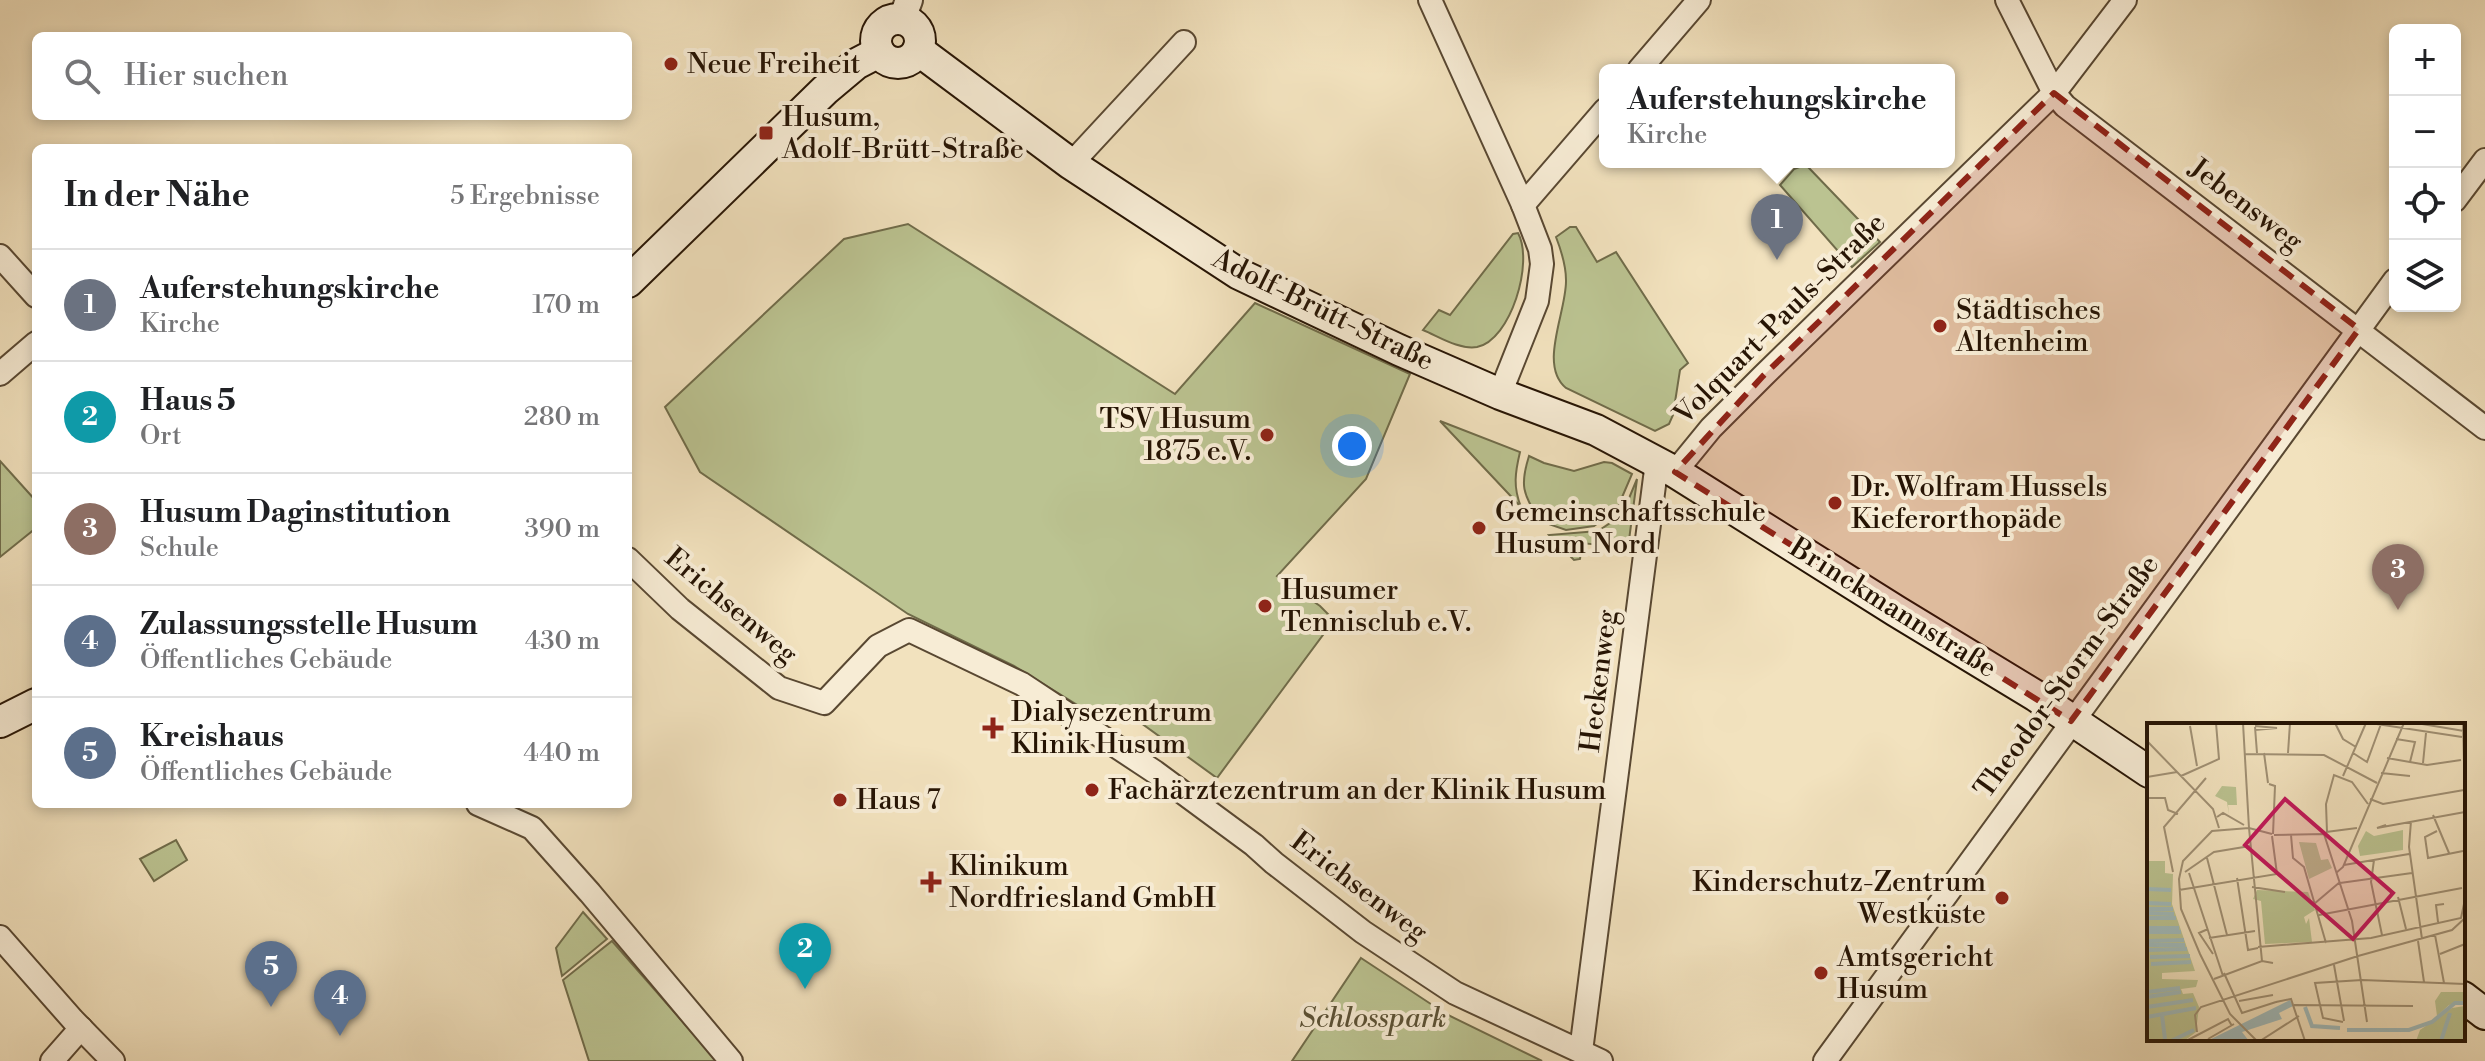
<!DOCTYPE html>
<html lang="de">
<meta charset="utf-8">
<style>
body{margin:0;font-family:"Libre Bodoni",serif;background:#f6f6f6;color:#202124}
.controls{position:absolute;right:24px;top:24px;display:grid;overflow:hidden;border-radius:12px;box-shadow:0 4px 12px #0003}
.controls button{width:72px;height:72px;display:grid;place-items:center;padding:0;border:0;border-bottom:2px solid #e0e0e0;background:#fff;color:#202124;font:40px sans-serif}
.you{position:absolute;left:1352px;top:446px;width:28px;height:28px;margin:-20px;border:6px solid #fff;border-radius:50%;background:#1a73e8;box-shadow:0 0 0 12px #1a73e833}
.badge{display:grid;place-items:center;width:52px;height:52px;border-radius:50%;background:#d93025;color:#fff;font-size:26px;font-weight:700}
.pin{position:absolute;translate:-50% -66px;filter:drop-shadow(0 2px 4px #0008)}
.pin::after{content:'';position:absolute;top:42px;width:28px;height:24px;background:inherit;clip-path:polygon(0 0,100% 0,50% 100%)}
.popup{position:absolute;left:1599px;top:64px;width:356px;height:104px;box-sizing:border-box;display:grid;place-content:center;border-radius:12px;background:#fff;filter:drop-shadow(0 2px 6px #0005);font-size:26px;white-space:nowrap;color:#757577}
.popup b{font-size:30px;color:#202124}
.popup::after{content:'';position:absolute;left:50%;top:100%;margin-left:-16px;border:16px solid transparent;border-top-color:#fff}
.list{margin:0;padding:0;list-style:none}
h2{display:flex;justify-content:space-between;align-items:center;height:104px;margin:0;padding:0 32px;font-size:34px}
h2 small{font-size:26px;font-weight:400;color:#757577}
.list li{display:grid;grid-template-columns:52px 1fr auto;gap:24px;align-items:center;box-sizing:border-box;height:112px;padding:0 32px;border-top:2px solid #e0e0e0}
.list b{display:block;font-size:30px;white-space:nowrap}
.list p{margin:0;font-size:26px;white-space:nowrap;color:#757577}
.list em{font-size:26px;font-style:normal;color:#757577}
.icon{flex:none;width:44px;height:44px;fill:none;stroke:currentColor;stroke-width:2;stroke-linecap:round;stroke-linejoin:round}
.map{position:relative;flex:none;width:2485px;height:1061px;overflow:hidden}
.search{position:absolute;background:#fff;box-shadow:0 4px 12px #0003;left:32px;top:32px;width:600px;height:88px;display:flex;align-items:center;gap:20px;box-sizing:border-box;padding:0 28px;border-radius:12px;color:#757577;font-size:30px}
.panel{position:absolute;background:#fff;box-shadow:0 4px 12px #0003;left:32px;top:144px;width:600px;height:664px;border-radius:12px}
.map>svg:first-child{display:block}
</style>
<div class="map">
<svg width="2485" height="1061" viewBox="0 0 2485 1061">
<rect width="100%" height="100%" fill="#f2e2be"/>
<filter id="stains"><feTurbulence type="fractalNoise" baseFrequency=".0025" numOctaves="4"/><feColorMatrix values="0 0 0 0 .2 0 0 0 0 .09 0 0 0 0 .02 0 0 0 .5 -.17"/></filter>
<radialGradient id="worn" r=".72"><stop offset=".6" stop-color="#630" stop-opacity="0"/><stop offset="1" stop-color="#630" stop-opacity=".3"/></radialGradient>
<g fill="#bbc391" stroke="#706c4a" stroke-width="2">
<path d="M1802 166 1808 167 1880 242 1852 267 1780 185 1794 169Z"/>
<path d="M908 224 1175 394 1255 303 1410 374 1366 479 1277 576 1320 606 1334 620 1217 778 1116 705 1105 722 1014 666 908 614 700 472 665 407 844 239Z"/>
<path d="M1570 227H1576L1597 262 1616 252 1688 363 1680 370 1673 415 1669 424 1655 431 1566 388C1538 365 1567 311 1566 280 1566 266 1561 250 1556 237Z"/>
<path d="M1518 233C1534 262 1511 340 1477 347 1459 350 1438 336 1423 330L1439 310 1450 315 1513 234Z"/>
<path d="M1440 421 1520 452C1515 473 1513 487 1521 507Z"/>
<path d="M1529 456 1544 463 1574 471 1604 462 1612 463 1632 474 1617 509 1594 526 1566 530 1540 521C1524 494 1519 488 1529 456Z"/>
<path d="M0 461 36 501V528L0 557Z"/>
<path d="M1637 479 1628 548 1582 543 1580 559 1574 560 1549 535 1598 531 1622 515Z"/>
<path d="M176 840 187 860 154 881 140 859Z"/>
<path d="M583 912 607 939 562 976 556 948Z"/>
<path d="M612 941 717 1061H589L563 980Z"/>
<path d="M1361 958 1446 1014 1542 1061H1292Z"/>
</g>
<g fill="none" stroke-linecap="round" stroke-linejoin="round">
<defs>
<g id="minor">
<path d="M1430 0 1523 205 1540 249 1542 264 1537 301 1500 394"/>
<path d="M2007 0 2054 93 2065 106 2485 428"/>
<path d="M1639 70 1699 0"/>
<path d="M1071 164 1184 42"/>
<path d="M2455 200 2485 160"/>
<path d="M1523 205 1605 110"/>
<path d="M0 256 36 296"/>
<path d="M0 374 36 343"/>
<path d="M1675 472 1711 428 1763 376 2054 93 2125 0"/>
<path d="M628 559 680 609 779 688 824 703 878 646 909 630 1022 684 1155 772 1254 845 1274 863 1363 932 1455 993 1601 1061"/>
<path d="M478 804 532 828 590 893 731 1061"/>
<path d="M0 937 73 1020 113 1061"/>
<path d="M1581 1051 1657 462"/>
<path d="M52 1061 81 1028"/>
<path d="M1825 1061 2395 280"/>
</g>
<path id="tertiary" d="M902 19 909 0"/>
<g id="secondary">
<circle cx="898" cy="41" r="22"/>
<path d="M918 50 1071 164 1239 274 1399 350 1500 394 1596 430 1675 472 1896 611 2036 696 2149 772"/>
<path d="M628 282 825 90 856 64 879 52"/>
<path d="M0 722 36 704"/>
<path d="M2463 997 2485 1014"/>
</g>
</defs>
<use href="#minor" stroke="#594832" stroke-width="26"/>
<use href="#tertiary" stroke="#594832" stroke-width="30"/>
<use href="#secondary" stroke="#261404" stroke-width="34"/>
<use href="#minor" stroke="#f7ecd5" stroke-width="22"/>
<use href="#tertiary" stroke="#f7ecd5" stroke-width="26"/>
<use href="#secondary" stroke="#f7ecd5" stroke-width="30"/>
</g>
<path fill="#8f2418" fill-opacity="0.2" stroke="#8f2418" stroke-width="6" stroke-dasharray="16 10" stroke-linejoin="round" d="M2054 93 2359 329 2071 721 1675 472 1763 376Z"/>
<g fill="#8f2418" stroke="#f7ecd5" stroke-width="3">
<circle cx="671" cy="64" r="8"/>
<rect x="758" y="125" width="16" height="16" rx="4"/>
<circle cx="1940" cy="326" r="8"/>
<circle cx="1267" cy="435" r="8"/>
<circle cx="1835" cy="503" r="8"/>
<circle cx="1479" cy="528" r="8"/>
<circle cx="1265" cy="606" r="8"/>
<path d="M989 716h8v8h8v8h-8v8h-8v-8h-8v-8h8z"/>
<circle cx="1092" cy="790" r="8"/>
<circle cx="840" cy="800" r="8"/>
<path d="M927 870h8v8h8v8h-8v8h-8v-8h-8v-8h8z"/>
<circle cx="2002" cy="898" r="8"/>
<circle cx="1821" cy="973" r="8"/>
</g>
<g text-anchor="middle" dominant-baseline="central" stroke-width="8" stroke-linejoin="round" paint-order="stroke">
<g font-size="28" fill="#261404" stroke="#f7ecd5" text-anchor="start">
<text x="687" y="64">Neue Freiheit</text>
<text x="782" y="117">Husum,<tspan x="782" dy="32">Adolf-Brütt-Straße</tspan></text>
<text x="1956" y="310">Städtisches<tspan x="1956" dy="32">Altenheim</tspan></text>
<text x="1251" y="419" text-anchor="end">TSV Husum<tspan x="1251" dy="32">1875 e.V.</tspan></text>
<text x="1851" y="487">Dr. Wolfram Hussels<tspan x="1851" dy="32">Kieferorthopäde</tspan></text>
<text x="1495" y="512">Gemeinschaftsschule<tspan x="1495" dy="32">Husum Nord</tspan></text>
<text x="1281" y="590">Husumer<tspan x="1281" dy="32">Tennisclub e.V.</tspan></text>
<text x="1011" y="712">Dialysezentrum<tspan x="1011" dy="32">Klinik Husum</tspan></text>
<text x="1108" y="790">Fachärztezentrum an der Klinik Husum</text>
<text x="856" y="800">Haus 7</text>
<text x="949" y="866">Klinikum<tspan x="949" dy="32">Nordfriesland GmbH</tspan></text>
<text x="1986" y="882" text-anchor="end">Kinderschutz-Zentrum<tspan x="1986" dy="32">Westküste</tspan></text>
<text x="1837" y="957">Amtsgericht<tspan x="1837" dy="32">Husum</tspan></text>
</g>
<g font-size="28" fill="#261404" stroke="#f7ecd5">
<text transform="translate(2246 205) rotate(37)">Jebensweg</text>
<text transform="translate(1323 310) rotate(26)">Adolf-Brütt-Straße</text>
<text transform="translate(1780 319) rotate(-45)">Volquart-Pauls-Straße</text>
<text transform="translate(731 606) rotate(40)">Erichsenweg</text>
<text transform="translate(1893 608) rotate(32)">Brinckmannstraße</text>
<text transform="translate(2067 677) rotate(-54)">Theodor-Storm-Straße</text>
<text transform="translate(1599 681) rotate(-83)">Heckenweg</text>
<text transform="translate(1359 887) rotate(37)">Erichsenweg</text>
</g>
<g font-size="28" font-style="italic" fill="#5a5135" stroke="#f7ecd5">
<text x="1373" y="1018">Schlosspark</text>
</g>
</g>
<g transform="translate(2147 723)">
<rect width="318" height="318" fill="#f2e2be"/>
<path d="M75 63 89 64 90 82H81L82 92 80 79 68 73ZM256 107V127L213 133 211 123 219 108 227 113ZM152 119 169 120 174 137 181 136 185 145 162 156ZM0 138H18V150L26 151 25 181 48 248 15 250V256L51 257 49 264 34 266 36 271 46 270 52 284 49 309 37 318H0ZM110 167 161 169 168 187 157 194 159 201 162 195 165 219 118 221 114 178 106 176ZM294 269H318V279L302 282 290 293 288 278ZM318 283V318H269L273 307 305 285Z" fill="#bbc391"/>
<path d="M143 277 146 283 132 290 135 296 95 309 102 318H60Z" fill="#a0bbbc"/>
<path fill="none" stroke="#a0bbbc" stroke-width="4" d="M0 166 24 167M0 180 24 181M0 186H26M0 190 27 191M0 195H29M0 205H32M0 209H34M0 218 37 217M0 222H38M0 227 40 226M3 234 43 233M4 241 44 239M0 269 33 265M0 274 34 269M0 284 46 277M158 284 165 303 193 305M15 292 18 316M0 294 49 285M200 307H262L285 299 308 280H318M24 318 47 307M294 318 303 290"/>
<path fill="none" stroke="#a09074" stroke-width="2" d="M96 0 102 105M188 0 196 16 209 24M223 0 315 14M269 0 317 8M316 0 318 78M43 3 50 43M108 3 130 5 108 7M108 4 110 30M249 16 268 19 263 39M0 18 66 86 72 105M117 30 121 60M141 30 143 0M206 30 220 39 234 1M97 31 177 32 230 60M240 35 280 42 314 37M276 40 279 10M234 50 263 53M34 53 72 36 69 0M196 53 219 0M0 54 30 49M122 61 128 63 126 111M0 75H18L21 87 31 91M223 76 236 81 317 67M286 92 302 130M70 94 76 90 97 102M264 98 262 124 275 216M239 102 230 105 318 89M102 105 115 238M290 108 278 114 281 135 316 128M179 109 210 105M180 109 179 81 187 52 205 59 221 81M127 112 177 111 205 198 220 299M144 112 146 135 157 144 179 220M60 135 80 212M227 137 224 159 235 212M197 142 262 131M26 149 17 104 59 55M38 149 67 129 103 123M42 150 76 253M189 150 196 144 257 0M90 155 101 227 111 225M193 160 265 150M105 164 138 169M32 167 130 151 125 113M251 174 259 206M167 181 193 159M317 182 318 118M172 192 315 165M291 199 289 182 297 181M61 206 52 210 66 231M288 212 297 260M62 215 108 208M271 218 277 259M111 224 224 215 314 195 317 181M293 231 318 221M211 233 305 207 318 195M187 242 197 298M77 250 95 290 129 279M67 256 115 238 126 240M215 257 318 261M92 278 126 272M129 279 144 276 158 318M147 282 266 283M196 299 176 295 168 260 215 257M50 309 48 292 54 284 211 233M61 316 87 301M39 318 81 296 85 303M110 318 83 291 53 231 34 186 32 156 36 138 65 108 102 105 125 111M113 318 152 293"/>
<path fill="#c2185b" fill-opacity="0.15" stroke="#c2185b" stroke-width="4" d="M138 76 246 170 206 216 98 122Z"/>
<rect width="318" height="318" fill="none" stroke="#261404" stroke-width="4"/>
</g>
<rect width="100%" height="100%" filter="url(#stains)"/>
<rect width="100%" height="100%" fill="url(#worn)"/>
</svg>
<div class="controls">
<button>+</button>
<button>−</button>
<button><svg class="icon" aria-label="locate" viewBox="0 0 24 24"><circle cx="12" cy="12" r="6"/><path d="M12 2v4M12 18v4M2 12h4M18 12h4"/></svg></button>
<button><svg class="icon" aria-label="layers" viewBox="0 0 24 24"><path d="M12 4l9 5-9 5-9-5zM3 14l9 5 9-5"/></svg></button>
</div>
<div class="you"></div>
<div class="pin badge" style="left:1777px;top:260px;background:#6b7280">1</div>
<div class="popup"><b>Auferstehungskirche</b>Kirche</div>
<div class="pin badge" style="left:805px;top:989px;background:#0f9aa8">2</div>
<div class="pin badge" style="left:2398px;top:610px;background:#8d6e63">3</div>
<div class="pin badge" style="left:340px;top:1036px;background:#5c6f8a">4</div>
<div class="pin badge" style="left:271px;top:1007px;background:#5c6f8a">5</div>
<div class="search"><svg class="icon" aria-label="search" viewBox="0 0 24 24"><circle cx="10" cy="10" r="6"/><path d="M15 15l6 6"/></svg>Hier suchen</div>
<section class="panel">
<h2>In der Nähe<small>5 Ergebnisse</small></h2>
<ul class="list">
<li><span class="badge" style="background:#6b7280">1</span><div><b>Auferstehungskirche</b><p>Kirche</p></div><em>170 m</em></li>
<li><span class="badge" style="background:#0f9aa8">2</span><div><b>Haus 5</b><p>Ort</p></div><em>280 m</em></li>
<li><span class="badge" style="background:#8d6e63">3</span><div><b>Husum Daginstitution</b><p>Schule</p></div><em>390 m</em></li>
<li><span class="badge" style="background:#5c6f8a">4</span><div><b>Zulassungsstelle Husum</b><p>Öffentliches Gebäude</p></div><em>430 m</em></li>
<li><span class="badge" style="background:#5c6f8a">5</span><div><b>Kreishaus</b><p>Öffentliches Gebäude</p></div><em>440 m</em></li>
</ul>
</section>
</div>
